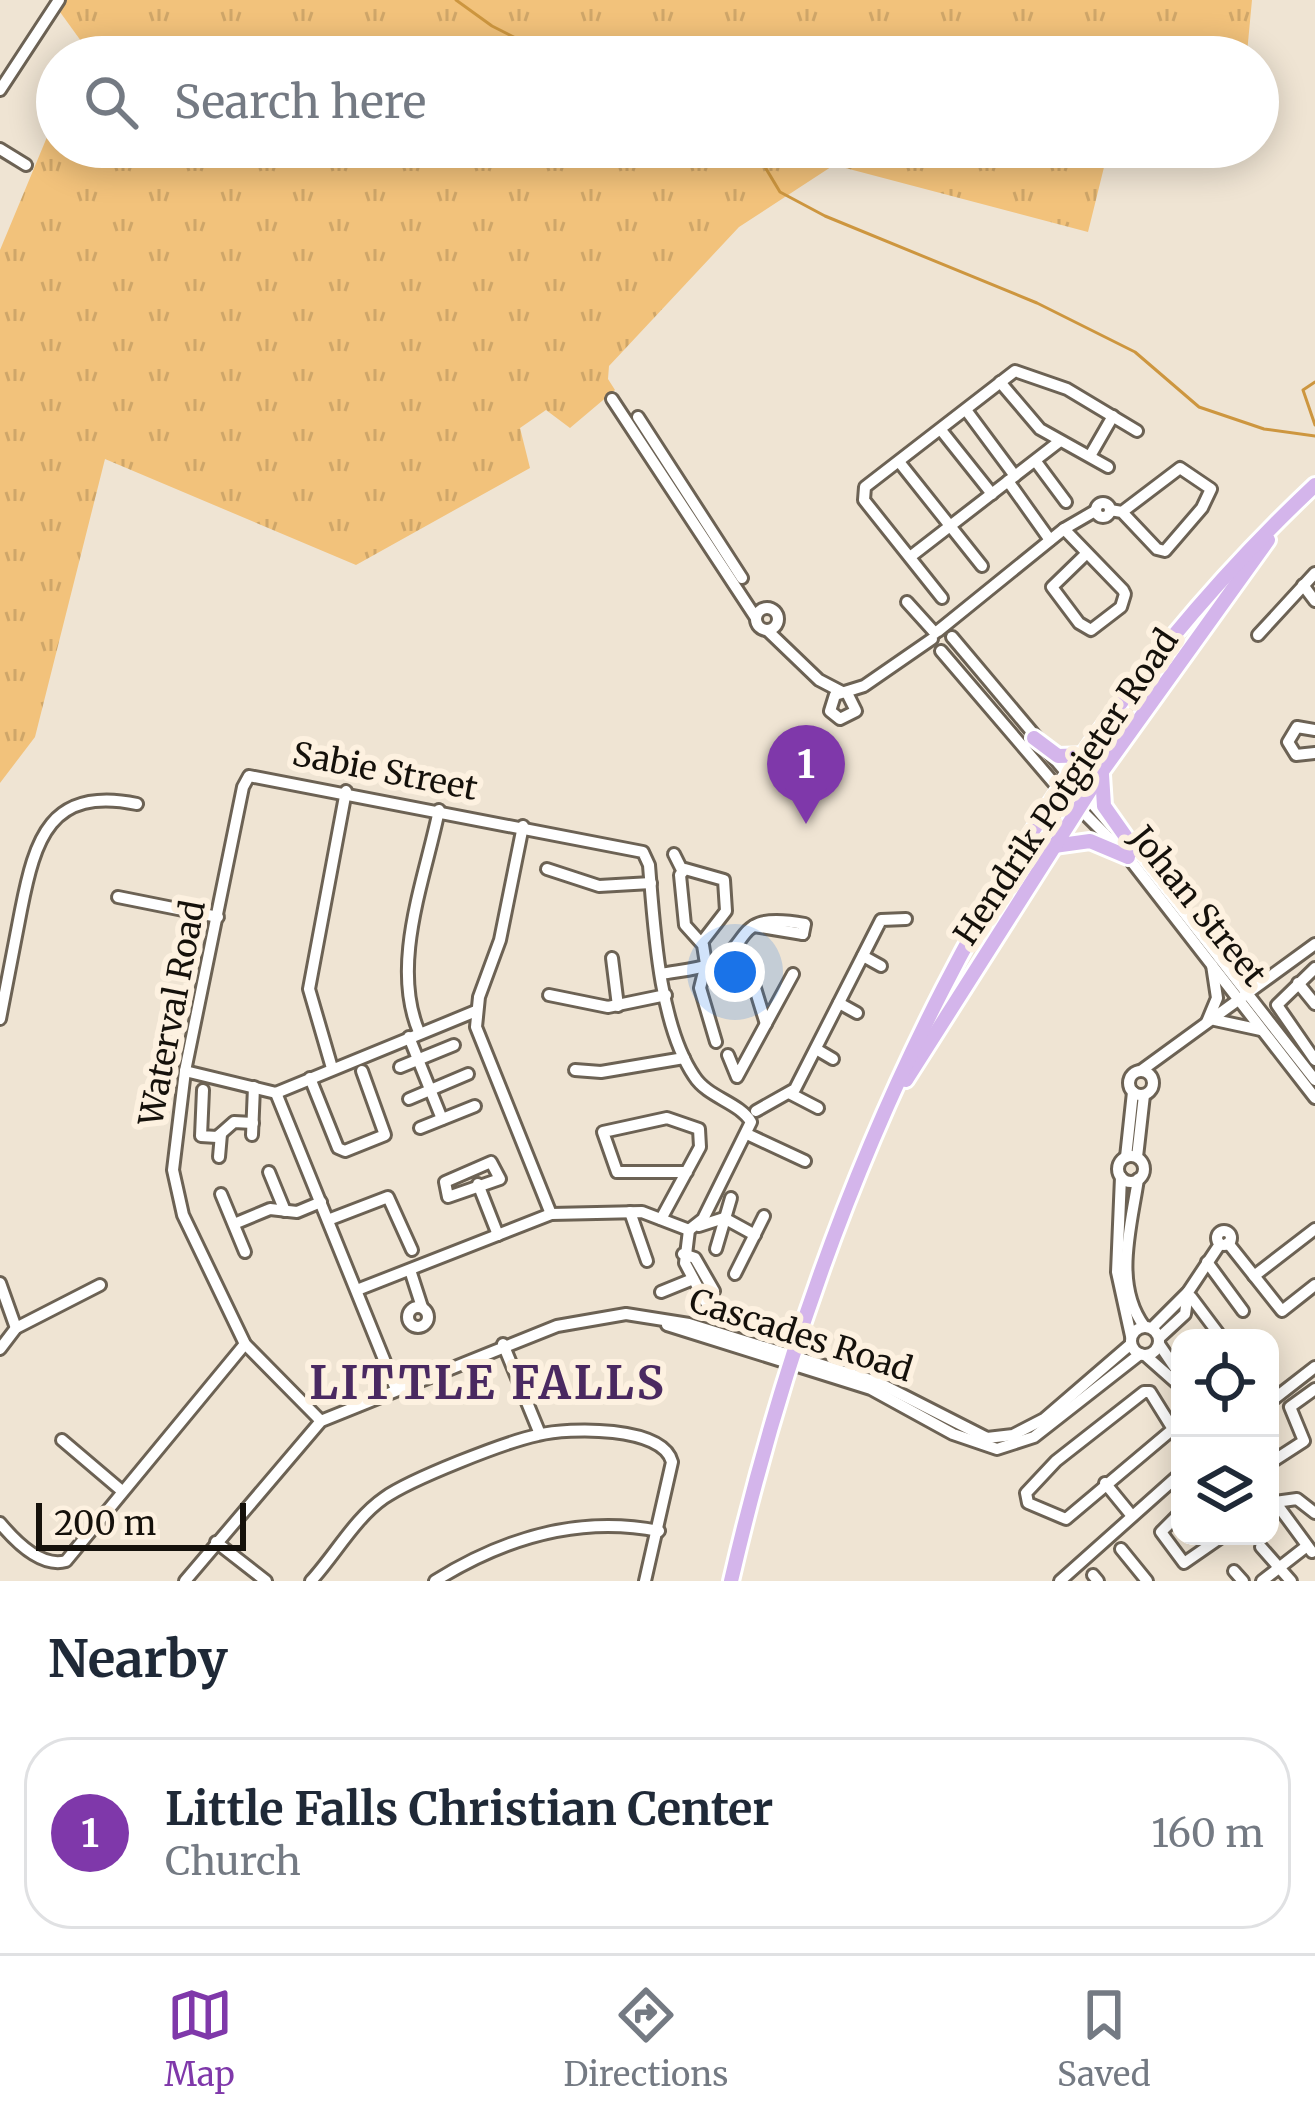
<!DOCTYPE html>
<style>
body{margin:0;font-family:Merriweather,serif;background:#f6f6f7;color:#1f2937}
.controls{position:absolute;right:36px;bottom:36px;display:grid;overflow:hidden;border-radius:24px;box-shadow:0 6px 30px #0003}
.controls button{width:108px;height:108px;display:grid;place-items:center;padding:0;border:0;border-bottom:3px solid #e0e1e3;background:#fff;color:#1f2937;font:60px sans-serif}
.scale{position:absolute;left:36px;bottom:30px;width:210px;box-sizing:border-box;padding-left:12px;border:6px solid #15110b;border-top:0;font-size:33px;line-height:42px;white-space:nowrap;color:#15110b;-webkit-text-stroke:9px #fdf1e0;paint-order:stroke}
.you{position:absolute;left:735px;top:972px;width:42px;height:42px;margin:-30px;border:9px solid #fff;border-radius:50%;background:#1a73e8;box-shadow:0 0 0 18px #1a73e833}
.badge{display:grid;place-items:center;width:78px;height:78px;border-radius:50%;background:#7f38aa;color:#fff;font-size:39px;font-weight:700}
.pin{position:absolute;translate:-50% -99px;filter:drop-shadow(0 3px 6px #0008)}
.pin::after{content:'';position:absolute;top:63px;width:42px;height:36px;background:inherit;clip-path:polygon(0 0,100% 0,50% 100%)}
.list{margin:0;padding:0;list-style:none}
h2{display:flex;justify-content:space-between;align-items:center;height:156px;margin:0;padding:0 48px;font-size:51px}
h2 small{font-size:39px;font-weight:400;color:#747a83}
.list li{display:grid;grid-template-columns:78px 1fr auto;gap:36px;align-items:center;box-sizing:border-box;height:192px;margin:0 24px 24px;padding:0 24px;border:3px solid #e0e1e3;border-radius:48px}
.list b{display:block;font-size:45px;white-space:nowrap}
.list p{margin:0;font-size:39px;white-space:nowrap;color:#747a83}
.list em{font-size:39px;font-style:normal;color:#747a83}
.icon{flex:none;width:66px;height:66px;fill:none;stroke:currentColor;stroke-width:2;stroke-linecap:round;stroke-linejoin:round}
.map{position:relative;flex:none;width:1315px;height:1581px;overflow:hidden}
.search{position:absolute;background:#fff;box-shadow:0 6px 30px #0003;left:36px;right:36px;top:36px;height:132px;display:flex;align-items:center;gap:30px;box-sizing:border-box;padding:0 42px;border-radius:66px;color:#747a83;font-size:45px}
.sheet{height:372px;background:#fff}
nav{display:flex;justify-content:space-around;align-items:center;box-sizing:border-box;height:168px;border-top:3px solid #e0e1e3;background:#fff;font-size:33px;color:#747a83}
nav a{display:grid;justify-items:center;gap:6px}
nav .on{color:#7f38aa}
.map>svg:first-child{display:block}
</style>
<div class="map">
<svg width="1315" height="1581" viewBox="0 0 1315 1581">
<defs>
<pattern id="park-tufts" width="24" height="20" patternUnits="userSpaceOnUse" patternTransform="scale(3)"><rect width="24" height="20" fill="#f2c27b"/><path d="M3 7l-1-3M5 7V3M7 7l1-3M15 17l-1-3M17 17v-4M19 17l1-3" fill="none" stroke="#cfa669"/></pattern>
</defs>
<rect width="100%" height="100%" fill="#efe4d3"/>
<g fill="url(#park-tufts)">
<path d="M64 0H1252L1247 53 1211 57H76L81 41 60 12Z"/>
<path d="M57 113V147H1109L1088 232 834 165 739 227 609 366 608 379 615 390 570 428 546 410 520 428 530 468 356 565 105 459 35 737 0 783V250Z"/>
</g>
<g fill="none" stroke-linecap="round" stroke-linejoin="round">
<g stroke="#cd963f" stroke-width="3">
<path d="M456 0 492 26 553 57"/>
<path d="M753 147 780 192 825 216 1037 303 1135 352 1199 407 1264 429 1315 436"/>
<path d="M1315 382 1303 390 1315 425"/>
</g>
<defs>
<g id="minor">
<path d="M0 90 59 0"/>
<path d="M0 149 26 165"/>
<path d="M1000 382 1040 429 1108 467"/>
<path d="M612 399 756 618"/>
<path d="M966 410 1015 476"/>
<path d="M638 417 742 578"/>
<path d="M941 430 992 494"/>
<path d="M1090 456 1113 416"/>
<path d="M900 463 982 566"/>
<path d="M1037 463 1066 502"/>
<path d="M1008 481 1050 540"/>
<circle cx="1103" cy="510" r="7"/>
<path d="M1110 510 1122 512 1157 549 1165 551 1202 508 1211 489 1180 468 1122 512"/>
<path d="M1064 529 1123 590 1125 594 1121 607 1091 630 1079 623 1052 587 1087 553"/>
<path d="M910 557 1060 441"/>
<path d="M1303 585 1315 601"/>
<path d="M942 598 864 500 865 487 1015 371 1067 389 1137 431"/>
<path d="M907 602 935 633"/>
<circle cx="767" cy="619" r="11"/>
<path d="M767 630 819 680 842 692"/>
<path d="M938 631 1064 529 1095 511"/>
<path d="M1258 635 1315 573"/>
<path d="M952 637 1112 827"/>
<path d="M941 651 1053 782 1128 857 1315 1098"/>
<path d="M847 693 856 711 840 719 830 711 835 695 864 686 932 639"/>
<path d="M1315 730 1297 727 1288 742 1296 755 1315 753"/>
<path d="M523 826 500 940 479 997 476 1027 551 1214"/>
<path d="M1130 844 1315 1080"/>
<path d="M674 854 682 870"/>
<path d="M547 869 599 886 651 883"/>
<path d="M118 897 218 917"/>
<path d="M754 926 803 934"/>
<path d="M702 942 726 911 724 880 685 869 680 875 685 925 703 945 706 964 700 988 716 1042"/>
<path d="M863 956 881 966"/>
<path d="M612 958 618 1006"/>
<path d="M712 964 750 972 766 1024"/>
<path d="M1315 968 1277 1005 1315 1060"/>
<path d="M661 974C676 971 696 970 711 964 755 946 730 910 805 924L803 934"/>
<path d="M1298 983 1315 1004"/>
<path d="M549 995 608 1007 666 995"/>
<path d="M839 1003 857 1013"/>
<path d="M0 1019C7 983 14 946 21 910 35 839 50 786 137 804"/>
<path d="M1215 1020 1261 1030"/>
<path d="M1207 1022 1217 998 1212 965"/>
<path d="M419 1032C390 964 425 879 439 810"/>
<path d="M409 1037 442 1119"/>
<path d="M816 1049 833 1059"/>
<path d="M728 1055 737 1077 793 974"/>
<path d="M400 1067 454 1045"/>
<path d="M332 1068 309 989 346 791"/>
<path d="M575 1070 601 1072 684 1058"/>
<path d="M1142 1070 1315 944"/>
<circle cx="1141" cy="1083" r="12"/>
<path d="M185 1071 276 1093 476 1011"/>
<path d="M310 1078 338 1148 345 1151 385 1135 362 1071"/>
<path d="M203 1090 201 1136 217 1137 234 1122 253 1123"/>
<path d="M276 1093 396 1389"/>
<path d="M791 1094 818 1108"/>
<path d="M409 1099 468 1074"/>
<path d="M756 1111 795 1089 881 920 906 919"/>
<path d="M420 1128 475 1106"/>
<path d="M747 1134 805 1161"/>
<path d="M252 1135 254 1087"/>
<circle cx="1131" cy="1169" r="13"/>
<path d="M219 1157 221 1134"/>
<path d="M1126 1157 1133 1092"/>
<path d="M1137 1157 1144 1095"/>
<path d="M491 1162 500 1179 448 1197 445 1182Z"/>
<path d="M269 1172 285 1211"/>
<path d="M1121 1177 1117 1272 1131 1336"/>
<path d="M1138 1179C1131 1227 1113 1284 1144 1326"/>
<path d="M478 1184 498 1235"/>
<path d="M221 1194 245 1252"/>
<path d="M630 1212 647 1261"/>
<path d="M661 1219 700 1147 699 1129 667 1118 603 1132 617 1172H687"/>
<path d="M328 1220 388 1197 412 1250"/>
<path d="M234 1224 270 1209 297 1212 321 1202"/>
<path d="M699 1226 724 1218 755 1235"/>
<path d="M689 1230 685 1263 712 1314 743 1313"/>
<circle cx="1224" cy="1238" r="7"/>
<path d="M1228 1243 1282 1311 1315 1285"/>
<path d="M716 1249 731 1198"/>
<path d="M683 1254 695 1258 714 1291"/>
<path d="M1207 1262 1243 1311"/>
<path d="M410 1270 422 1307"/>
<path d="M735 1274 764 1216"/>
<path d="M1254 1276 1315 1229"/>
<path d="M0 1283 16 1328"/>
<path d="M357 1290 551 1214 642 1212 689 1230"/>
<path d="M661 1292 693 1279"/>
<path d="M1191 1297 1218 1333"/>
<circle cx="418" cy="1317" r="10"/>
<path d="M667 1325 871 1389 953 1434 997 1449 1034 1437 1140 1354"/>
<circle cx="1145" cy="1341" r="14"/>
<path d="M1152 1328 1188 1292 1220 1244"/>
<path d="M1159 1338 1185 1314 1188 1292"/>
<path d="M503 1344 540 1434"/>
<path d="M1159 1344 1180 1375"/>
<path d="M0 1349 16 1328 100 1285"/>
<path d="M1145 1355 1180 1386"/>
<path d="M1144 1392H1150L1173 1429 1066 1519 1028 1503 1026 1493 1056 1461Z"/>
<path d="M1270 1402 1315 1367"/>
<path d="M321 1421 245 1344 183 1215 173 1170 185 1071 243 787 249 776 643 852 649 865C654 927 659 1024 694 1076 708 1098 739 1102 751 1122L703 1219 689 1230"/>
<path d="M62 1440 122 1491"/>
<path d="M1270 1463 1304 1441 1290 1407 1315 1389"/>
<path d="M1105 1483 1132 1516"/>
<path d="M1270 1495 1312 1552"/>
<path d="M1275 1502 1297 1499 1315 1513"/>
<path d="M1180 1513 1161 1532 1184 1563 1223 1536"/>
<path d="M0 1523C15 1541 41 1568 66 1561L245 1344"/>
<path d="M216 1542 266 1581"/>
<path d="M1261 1547 1291 1581"/>
<path d="M1121 1549 1147 1581"/>
<path d="M1234 1571 1243 1581"/>
<path d="M1093 1575 1098 1581"/>
<path d="M185 1581 321 1421 557 1326 626 1314 689 1324 877 1382 987 1438 1013 1435 1044 1419 1131 1344"/>
<path d="M311 1581C335 1555 355 1518 384 1498 411 1479 505 1442 538 1435 569 1427 663 1426 672 1462L645 1581"/>
<path d="M435 1581C504 1538 579 1515 659 1531"/>
<path d="M1060 1581 1180 1474"/>
<path d="M1262 1581 1307 1546"/>
</g>
<g id="major">
<path d="M1034 738 1058 756 1088 755"/>
<path d="M1102 775 1104 806 1135 850"/>
<path d="M1054 846 1090 841 1128 857"/>
<path d="M906 1080 1103 770 1268 540"/>
<path d="M731 1581C825 1175 1007 775 1315 485"/>
</g>
</defs>
<use href="#minor" stroke="#6c6254" stroke-width="16"/>
<use href="#major" stroke="#fff" stroke-width="20"/>
<use href="#minor" stroke="#fff" stroke-width="10"/>
<use href="#major" stroke="#d4b5eb" stroke-width="14"/>
</g>
<g text-anchor="middle" dominant-baseline="central" stroke-width="12" stroke-linejoin="round" paint-order="stroke">
<g font-size="33" fill="#15110b" stroke="#fdf1e0">
<text transform="translate(385 771) rotate(11)">Sabie Street</text>
<text transform="translate(1066 787) rotate(-56)">Hendrik Potgieter Road</text>
<text transform="translate(1198 906) rotate(51)">Johan Street</text>
<text transform="translate(172 1013) rotate(-79)">Waterval Road</text>
<text transform="translate(801 1335) rotate(18)">Cascades Road</text>
</g>
<g font-size="45" font-weight="bold" letter-spacing="3" fill="#4a2961" stroke="#fdf1e0">
<text x="488" y="1383">LITTLE FALLS</text>
</g>
</g>
</svg>
<div class="controls">
<button><svg class="icon" aria-label="locate" viewBox="0 0 24 24"><circle cx="12" cy="12" r="6"/><path d="M12 2v4M12 18v4M2 12h4M18 12h4"/></svg></button>
<button><svg class="icon" aria-label="layers" viewBox="0 0 24 24"><path d="M12 4l9 5-9 5-9-5zM3 14l9 5 9-5"/></svg></button>
</div>
<div class="scale">200 m</div>
<div class="you"></div>
<div class="pin badge" style="left:806px;top:824px">1</div>
<div class="search"><svg class="icon" aria-label="search" viewBox="0 0 24 24"><circle cx="10" cy="10" r="6"/><path d="M15 15l6 6"/></svg>Search here</div>
</div>
<section class="sheet">
<h2>Nearby<small></small></h2>
<ul class="list">
<li><span class="badge">1</span><div><b>Little Falls Christian Center</b><p>Church</p></div><em>160 m</em></li>
</ul>
</section>
<nav>
<a class="on"><svg class="icon" aria-label="map" viewBox="0 0 24 24"><path d="M3 6l6-2 6 2 6-2v14l-6 2-6-2-6 2zM9 4v14M15 6v14"/></svg>Map</a>
<a><svg class="icon" aria-label="directions" viewBox="0 0 24 24"><path d="M12 3l9 9-9 9-9-9zM9 14v-3h6M13 9l2 2-2 2"/></svg>Directions</a>
<a><svg class="icon" aria-label="saved" viewBox="0 0 24 24"><path d="M7 4h10v16l-5-4-5 4z"/></svg>Saved</a>
</nav>
